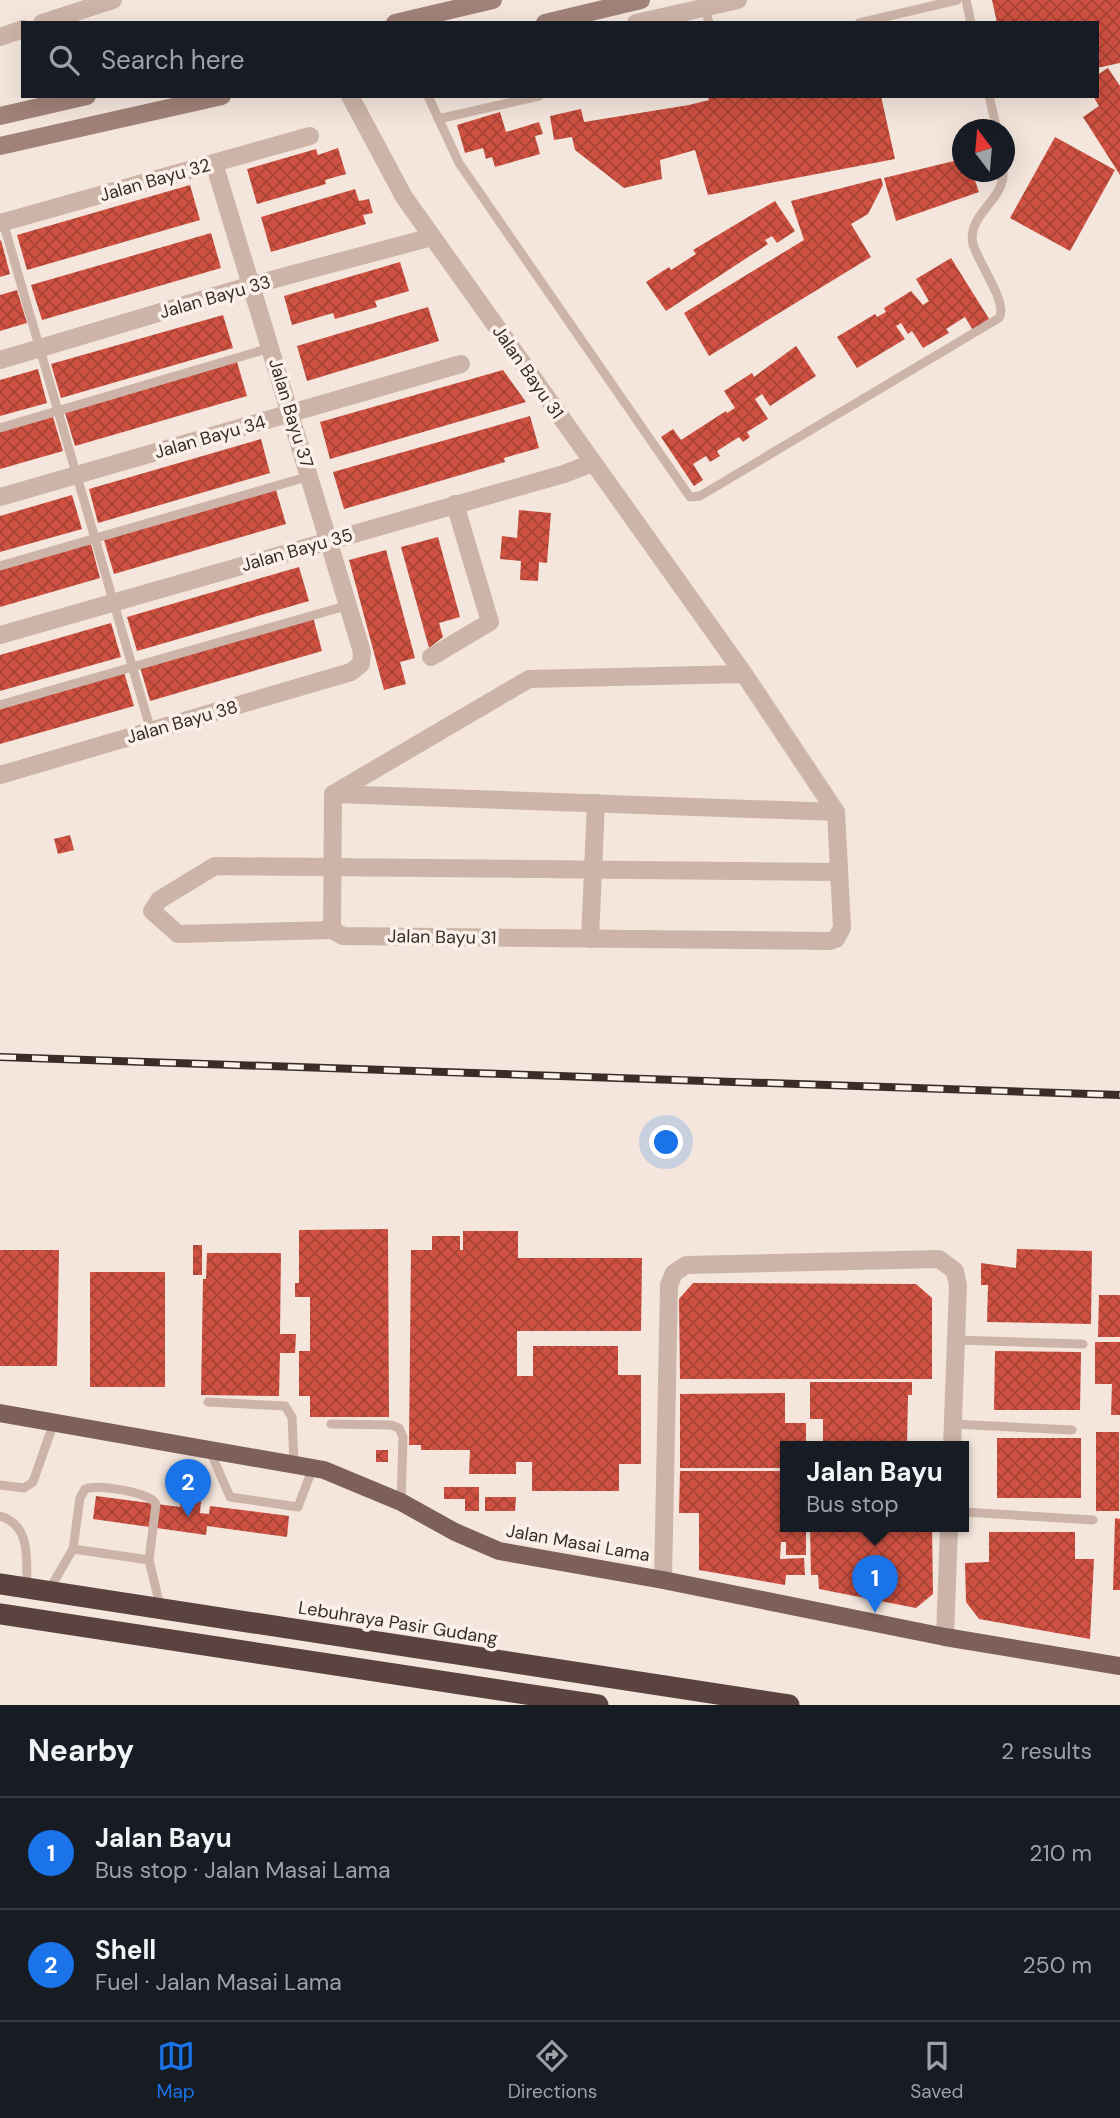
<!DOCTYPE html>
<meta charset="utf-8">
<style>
body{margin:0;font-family:"DM Sans",sans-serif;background:#242831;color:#f1f3f6}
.compass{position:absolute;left:952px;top:119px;width:63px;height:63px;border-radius:50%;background:#171b24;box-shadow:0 7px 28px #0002;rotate:344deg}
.you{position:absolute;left:667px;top:1143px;width:24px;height:24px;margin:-18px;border:5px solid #fff;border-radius:50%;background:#1a73e8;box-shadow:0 0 0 10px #1a73e833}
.badge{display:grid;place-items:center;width:46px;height:46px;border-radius:50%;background:#1a73e8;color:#fff;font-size:23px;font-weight:700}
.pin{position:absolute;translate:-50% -58px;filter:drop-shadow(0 2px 4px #0008)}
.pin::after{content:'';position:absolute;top:37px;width:24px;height:21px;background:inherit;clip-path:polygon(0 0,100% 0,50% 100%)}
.popup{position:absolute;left:780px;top:1441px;width:189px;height:91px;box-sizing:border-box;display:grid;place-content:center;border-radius:0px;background:#171b24;filter:drop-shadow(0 2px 5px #0005);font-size:23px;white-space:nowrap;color:#9ea1a6}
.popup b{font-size:26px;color:#f1f3f6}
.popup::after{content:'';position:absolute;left:50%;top:100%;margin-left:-14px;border:14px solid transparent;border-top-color:#171b24}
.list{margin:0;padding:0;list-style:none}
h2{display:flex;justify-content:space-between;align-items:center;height:91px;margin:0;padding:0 28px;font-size:30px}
h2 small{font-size:23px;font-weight:400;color:#9ea1a6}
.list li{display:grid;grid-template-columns:46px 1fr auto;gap:21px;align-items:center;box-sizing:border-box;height:112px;padding:0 28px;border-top:2px solid #363941}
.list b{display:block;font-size:26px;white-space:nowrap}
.list p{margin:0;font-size:23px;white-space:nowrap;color:#9ea1a6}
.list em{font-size:23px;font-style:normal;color:#9ea1a6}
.icon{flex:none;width:38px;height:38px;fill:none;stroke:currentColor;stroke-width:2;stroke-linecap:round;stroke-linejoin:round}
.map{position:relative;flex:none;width:1120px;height:1705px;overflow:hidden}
.search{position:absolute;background:#171b24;box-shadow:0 7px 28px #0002;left:21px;right:21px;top:21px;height:77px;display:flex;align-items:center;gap:18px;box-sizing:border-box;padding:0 24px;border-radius:0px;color:#9ea1a6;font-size:26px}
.sheet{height:315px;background:#171b24}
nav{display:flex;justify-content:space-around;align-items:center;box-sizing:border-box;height:98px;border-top:2px solid #363941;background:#171b24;font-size:19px;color:#9ea1a6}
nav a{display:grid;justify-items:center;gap:4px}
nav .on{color:#1a73e8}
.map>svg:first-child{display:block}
</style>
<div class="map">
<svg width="1120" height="1705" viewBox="0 0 1120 1705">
<defs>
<pattern id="building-cross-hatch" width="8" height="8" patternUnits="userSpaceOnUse" patternTransform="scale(1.75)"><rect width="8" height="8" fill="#ce5141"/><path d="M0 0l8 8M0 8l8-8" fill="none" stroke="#a84336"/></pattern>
</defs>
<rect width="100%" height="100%" fill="#f4e6dd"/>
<g fill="url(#building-cross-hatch)">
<path d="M992 0H1120V63L1097 68V23H997Z"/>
<path d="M1108 68 1120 86V175L1083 117 1099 106 1093 96H1097V75Z"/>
<path d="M707 96H881L895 159 708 195 695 150 660 160 662 179 624 188 575 150 572 137 554 140 550 116 581 109 584 122 689 105 709 100Z"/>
<path d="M500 112 506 132 539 122 543 134 535 136 540 154 495 167 492 157 486 159 483 148 465 153 457 125Z"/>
<path d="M1055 137 1115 170 1070 251 1010 218Z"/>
<path d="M338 148 346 174 325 180 326 184 257 204 247 169 316 149 318 155Z"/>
<path d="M962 159V172H972L979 192 896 221 884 178Z"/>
<path d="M881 178 883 185 868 214 851 224 871 257 709 356 684 313 804 240 791 201Z"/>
<path d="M190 185 200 220 27 270 17 235Z"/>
<path d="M355 189 359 201 369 199 373 213 363 215 366 224 271 252 261 217Z"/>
<path d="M775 201 795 231 777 243 772 236 765 240 768 244 666 311 646 282 669 267 671 270 696 254 693 250Z"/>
<path d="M211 233 221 268 42 320 31 285Z"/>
<path d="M1 240 10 274 0 277V241Z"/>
<path d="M951 258 991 322 974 332 965 317 946 329 949 333 923 348 912 331 908 334 901 323 896 326 905 339 857 368 837 337 875 314 877 317 886 312 884 308 911 291 923 305 929 301 916 279Z"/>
<path d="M400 262 409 291 375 301 377 307 335 319 333 313 292 325 284 296Z"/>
<path d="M17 290 27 323 0 331V295Z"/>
<path d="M428 307 439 341 307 381 297 346Z"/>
<path d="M223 315 233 348 61 398 51 364Z"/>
<path d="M796 346 816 376 770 406 762 394 755 399 768 419 747 432 750 437 743 442 739 437 717 451 720 456 710 462 706 456 693 464 703 480 694 486 661 437 673 429 681 440 726 411 727 413 735 408 724 391 752 373 754 377Z"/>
<path d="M237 362 247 396 75 446 65 413Z"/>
<path d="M38 369 47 403 0 416V380Z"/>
<path d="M503 370 526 402 330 459 320 422Z"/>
<path d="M530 416 539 448 504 458 505 462 344 509 333 472Z"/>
<path d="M53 417 63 451 0 469V432Z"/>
<path d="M261 439 270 473 98 523 89 489Z"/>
<path d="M276 490 286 524 114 574 104 540Z"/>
<path d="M72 495 82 529 0 552V516Z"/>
<path d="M519 510 551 513 547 563 539 562 538 581 520 580 521 561 500 559 502 536 517 538Z"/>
<path d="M438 537 460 617 439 623 443 637 429 648 401 547Z"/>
<path d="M91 544 100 578 0 607V570Z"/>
<path d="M386 550 415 658 400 662 406 684 384 690 349 560Z"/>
<path d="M299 567 309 601 137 651 127 617Z"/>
<path d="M313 617 322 651 150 701 140 667Z"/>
<path d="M111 623 121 657 0 691V655Z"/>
<path d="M124 672 134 706 0 744V708Z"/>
<path d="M70 835 74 850 58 854 54 839Z"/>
<path d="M388 1229 389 1417H310V1396H299V1351H310V1297H295V1283H299V1230Z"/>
<path d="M463 1231H518V1258H642L641 1331H517V1376H533V1346H618V1375H641V1464H619V1491H532V1462H516V1474H469L470 1450H421V1445H409L411 1250H432V1236H460V1250H463Z"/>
<rect x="193" y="1245" width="9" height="30"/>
<path d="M1017 1249 1092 1251 1091 1324 987 1322 988 1285H981V1263L1016 1268Z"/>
<path d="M0 1250H59L57 1366H0Z"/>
<path d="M207 1253H281L280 1334H296L295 1353H280L279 1396 201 1395 203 1279H206Z"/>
<rect x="90" y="1272" width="75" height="115"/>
<path d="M693 1283 916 1284 932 1298V1379H680L679 1299Z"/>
<path d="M1099 1295H1120V1337H1098Z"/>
<path d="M1095 1342H1120V1415H1111L1112 1384H1095Z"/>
<path d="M995 1351 1081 1352 1080 1410H994Z"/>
<path d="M810 1382H912V1395H908L907 1447H823V1419H810Z"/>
<path d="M785 1393V1423H806V1447H786V1468H680V1394Z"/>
<rect x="1096" y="1432" width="23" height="79"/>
<rect x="997" y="1438" width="84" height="60"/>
<rect x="376" y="1450" width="12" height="12"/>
<path d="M680 1471H786V1527H806V1555H786V1542H781L780 1559 804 1558 805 1575H786L785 1585 699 1570V1513H679Z"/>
<path d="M444 1487H479V1511H465V1499H444Z"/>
<path d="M96 1496 180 1507 181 1499 201 1501 200 1513 209 1514 210 1506 289 1516 287 1537 207 1526 206 1535 93 1519Z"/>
<path d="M485 1497H516L515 1511H485Z"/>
<path d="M1115 1518 1120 1519V1590H1113Z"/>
<path d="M810 1527H932L933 1594 916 1608 819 1589 818 1575H811Z"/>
<path d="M989 1532H1075V1559H1094L1090 1639 979 1619 966 1602 965 1563 989 1562Z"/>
</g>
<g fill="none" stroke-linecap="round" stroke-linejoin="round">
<g stroke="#cdb4a8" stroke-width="9">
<path d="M966 0 971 23"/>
<path d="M705 7 709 23"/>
<path d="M859 23 957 0"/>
<path d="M428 96 459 163 690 497 700 496 999 318C1009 304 977 261 973 244 966 215 1005 200 1003 172"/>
<path d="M989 96 997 130"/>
<path d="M438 119 539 96"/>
<path d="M3 222 151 731"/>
<path d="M0 428 270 348"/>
<path d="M0 566 310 476"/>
<path d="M0 705 349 605"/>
<path d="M956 1340 1083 1344"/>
<path d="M208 1402 285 1406 292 1417 294 1463"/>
<path d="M331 1424 391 1425 399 1428 403 1437 401 1502"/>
<path d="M953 1424 1072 1430"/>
<path d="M210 1451 230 1497 298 1507 313 1467"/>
<path d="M0 1485 24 1488 33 1482 54 1422"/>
<path d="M964 1512 1093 1520"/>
<path d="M0 1516C32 1525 26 1561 27 1588"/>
<path d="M73 1549 149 1560"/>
<path d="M49 1590 73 1549 80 1498 85 1489C98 1484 150 1492 156 1504L149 1560 160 1606"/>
</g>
<g stroke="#cdb4a8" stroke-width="18">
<path d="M42 23 113 0"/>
<path d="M636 23 738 0"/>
<path d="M0 37 23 29"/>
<path d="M350 96 404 197 744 674 836 812 842 928 836 939 830 941 343 936 332 930 333 794 529 679 744 674"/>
<path d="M0 223 310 136"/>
<path d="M0 360 252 285 432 237"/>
<path d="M0 497 461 364"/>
<path d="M0 635 564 474 592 463"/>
<path d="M431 657 490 622 455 504"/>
<path d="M0 775 351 672 361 664 362 652 214 163"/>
<path d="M333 794 836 812"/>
<path d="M332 930 178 934 152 911 159 900 215 866 839 872"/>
<path d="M590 939 596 803"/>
<path d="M663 1580 669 1285 674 1273 686 1265 939 1259 955 1271 958 1286 952 1447"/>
<path d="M945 1637 949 1527"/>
</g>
<g stroke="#a18279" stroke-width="18">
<path d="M395 23 493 0"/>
<path d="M545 23 641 0"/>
<path d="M0 116 87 96"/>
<path d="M0 146 222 96"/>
</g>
<path stroke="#7c6059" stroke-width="18" d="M0 1413 324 1470 401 1502 455 1532 499 1551 663 1580 945 1637 1120 1666"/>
<g stroke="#5b443f" stroke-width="21">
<path d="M0 1584 789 1705"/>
<path d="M0 1614 598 1705"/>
</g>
<defs>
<path id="rail" d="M0 1057 1120 1095"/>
</defs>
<use href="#rail" stroke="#3a2c28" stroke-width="8"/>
<use href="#rail" stroke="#fbf1ea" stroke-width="5" stroke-dasharray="16" stroke-linecap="butt"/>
</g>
<g text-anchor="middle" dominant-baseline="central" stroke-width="7" stroke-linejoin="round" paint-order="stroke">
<g font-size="18" fill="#3a2c28" stroke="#fbf1ea">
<text transform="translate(155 180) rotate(-16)">Jalan Bayu 32</text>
<text transform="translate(215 297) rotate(-16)">Jalan Bayu 33</text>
<text transform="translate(528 372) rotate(55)">Jalan Bayu 31</text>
<text transform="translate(291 413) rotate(73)">Jalan Bayu 37</text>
<text transform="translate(210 437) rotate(-16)">Jalan Bayu 34</text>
<text transform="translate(297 550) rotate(-16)">Jalan Bayu 35</text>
<text transform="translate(182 722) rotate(-16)">Jalan Bayu 38</text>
<text transform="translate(442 937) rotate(1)">Jalan Bayu 31</text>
<text transform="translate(578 1543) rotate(10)">Jalan Masai Lama</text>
<text transform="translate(398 1623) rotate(9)">Lebuhraya Pasir Gudang</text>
</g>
</g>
</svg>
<svg class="compass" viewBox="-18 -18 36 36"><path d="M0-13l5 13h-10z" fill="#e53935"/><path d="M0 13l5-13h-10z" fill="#9ea1a6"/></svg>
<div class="you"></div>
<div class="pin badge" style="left:875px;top:1613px">1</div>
<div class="popup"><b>Jalan Bayu</b>Bus stop</div>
<div class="pin badge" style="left:188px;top:1517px">2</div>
<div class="search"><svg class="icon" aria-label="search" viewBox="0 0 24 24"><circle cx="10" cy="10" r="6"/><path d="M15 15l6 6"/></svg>Search here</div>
</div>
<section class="sheet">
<h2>Nearby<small>2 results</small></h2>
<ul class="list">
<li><span class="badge">1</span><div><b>Jalan Bayu</b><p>Bus stop · Jalan Masai Lama</p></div><em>210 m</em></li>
<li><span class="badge">2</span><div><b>Shell</b><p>Fuel · Jalan Masai Lama</p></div><em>250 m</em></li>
</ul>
</section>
<nav>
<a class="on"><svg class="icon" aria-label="map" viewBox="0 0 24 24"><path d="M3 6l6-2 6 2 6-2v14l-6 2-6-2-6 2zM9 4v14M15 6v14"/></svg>Map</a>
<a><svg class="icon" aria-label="directions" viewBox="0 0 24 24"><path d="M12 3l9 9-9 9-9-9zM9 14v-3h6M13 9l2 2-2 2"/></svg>Directions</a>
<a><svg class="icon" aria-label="saved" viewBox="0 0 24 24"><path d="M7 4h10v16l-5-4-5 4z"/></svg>Saved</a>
</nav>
